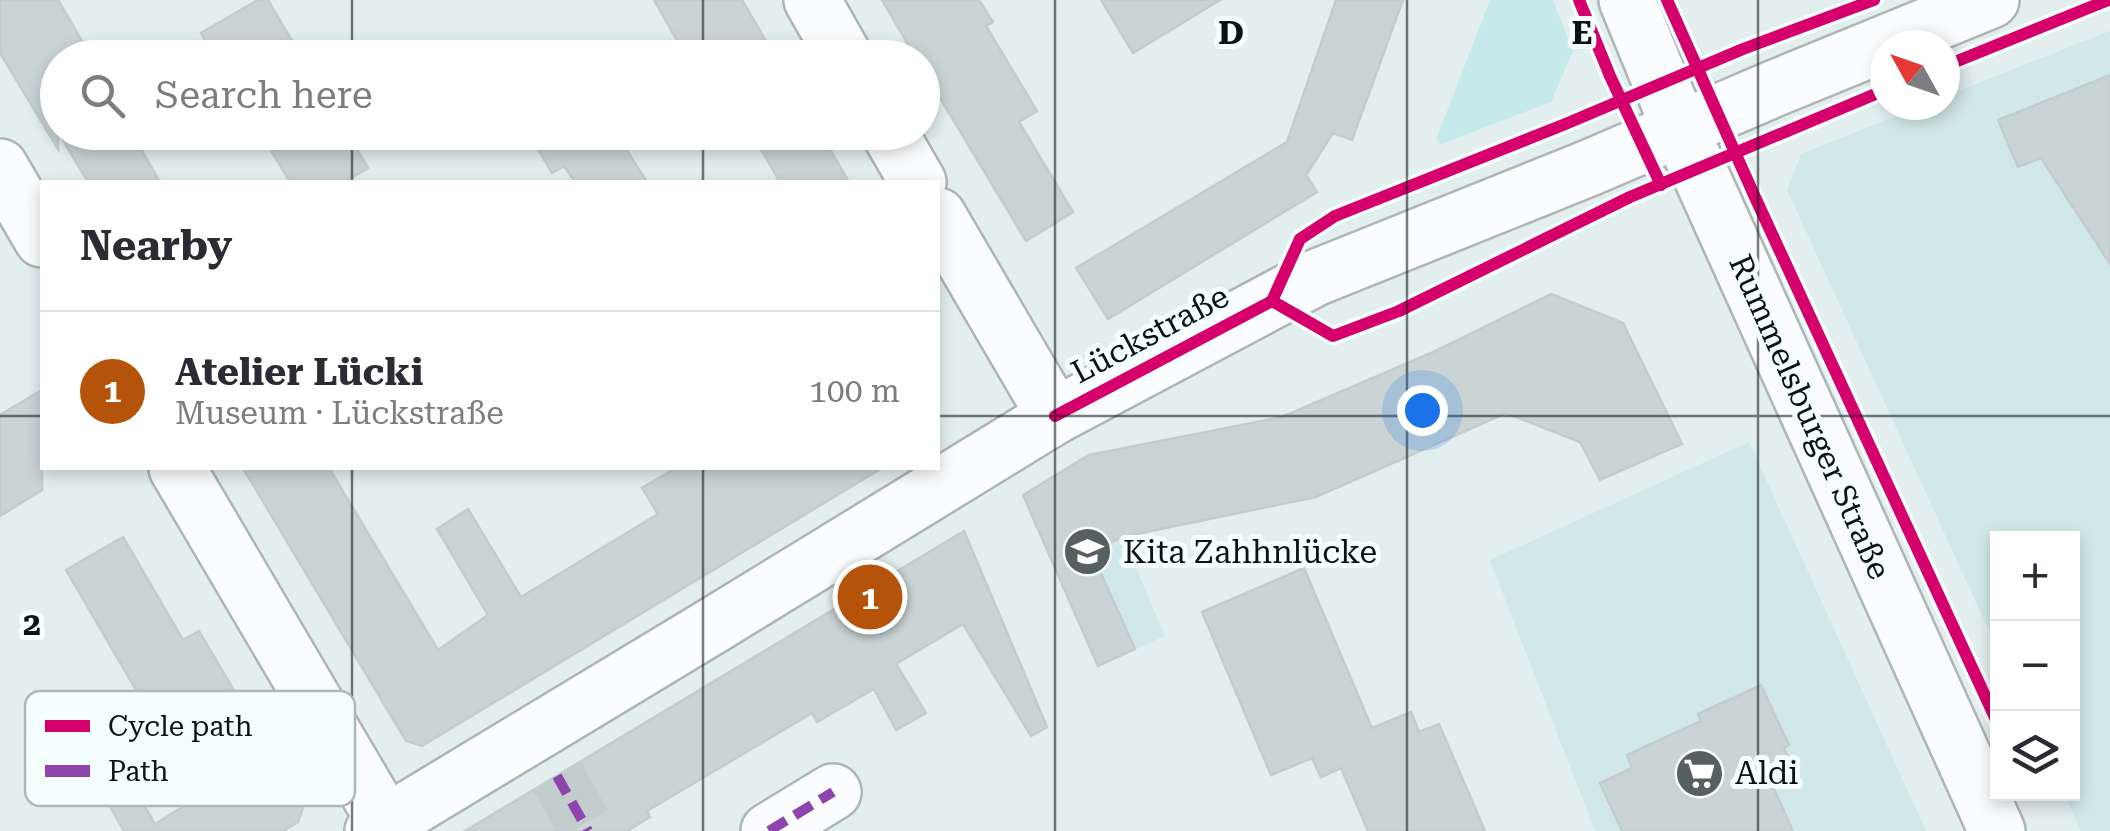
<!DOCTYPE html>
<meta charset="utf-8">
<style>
body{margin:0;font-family:"Roboto Serif",serif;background:#f2f2f3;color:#2b2b33}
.controls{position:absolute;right:30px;bottom:30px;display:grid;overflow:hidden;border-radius:0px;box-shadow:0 5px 15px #0003}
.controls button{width:90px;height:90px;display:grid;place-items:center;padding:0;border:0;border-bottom:2px solid #e1e1e2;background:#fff;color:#2b2b33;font:50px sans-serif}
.compass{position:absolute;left:1870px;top:30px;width:90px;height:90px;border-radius:50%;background:#fff;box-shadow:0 5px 15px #0003;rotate:310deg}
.you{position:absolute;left:1422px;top:410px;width:35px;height:35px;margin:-25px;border:8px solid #fff;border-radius:50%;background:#1a73e8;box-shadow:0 0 0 15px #1a73e833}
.badge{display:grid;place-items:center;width:65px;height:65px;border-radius:50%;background:#b45309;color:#fff;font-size:32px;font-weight:700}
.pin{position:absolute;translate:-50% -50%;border:5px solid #fff;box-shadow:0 2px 10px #0006}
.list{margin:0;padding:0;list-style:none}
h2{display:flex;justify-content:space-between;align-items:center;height:130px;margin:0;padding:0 40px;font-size:42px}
h2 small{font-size:32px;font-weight:400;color:#7c7c81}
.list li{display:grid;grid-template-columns:65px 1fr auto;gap:30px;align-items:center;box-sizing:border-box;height:160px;padding:0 40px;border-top:2px solid #e1e1e2}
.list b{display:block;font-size:38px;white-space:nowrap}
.list p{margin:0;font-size:32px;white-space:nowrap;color:#7c7c81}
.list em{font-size:32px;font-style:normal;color:#7c7c81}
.icon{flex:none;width:55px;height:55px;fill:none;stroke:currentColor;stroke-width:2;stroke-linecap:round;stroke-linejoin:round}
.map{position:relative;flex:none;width:2110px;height:831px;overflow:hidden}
.search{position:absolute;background:#fff;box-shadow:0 5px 15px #0003;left:40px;top:40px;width:900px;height:110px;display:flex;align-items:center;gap:25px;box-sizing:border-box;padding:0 35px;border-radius:55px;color:#7c7c81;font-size:38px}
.panel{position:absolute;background:#fff;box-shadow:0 5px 15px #0003;left:40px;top:180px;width:900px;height:290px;border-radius:0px}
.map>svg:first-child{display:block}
</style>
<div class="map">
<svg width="2110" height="831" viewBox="0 0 2110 831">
<rect width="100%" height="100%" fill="#e3eeef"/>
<g fill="#d1e8e9">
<path d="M2110 31V831H2081L2064 794H2072V538H1998L1997 648 1787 190 1801 154 1924 105H1945V96Z"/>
<path d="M1749 442 1926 831H1595L1490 560Z"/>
<path d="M1088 455 1165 636 1098 666 1023 495Z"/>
</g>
<path fill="#c6eaec" d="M1490 0H1553L1573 51 1551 102 1439 145 1437 137Z"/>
<g fill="#cad4d5" stroke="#c4cdcd" stroke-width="2.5">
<path d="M0 0H58L92 58H58V149L0 53Z"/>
<path d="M258 0H268L302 58H215L201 33Z"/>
<path d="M654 0H742L776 58H687Z"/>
<path d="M882 0H979L993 22 986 26 1037 111 1019 122 1073 212 1026 241 922 68V58H916Z"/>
<path d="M1101 0H1220L1133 53Z"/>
<path d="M1336 0H1403L1352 140 1333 133 1306 175 1317 192 1108 319 1076 268 1287 142Z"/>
<path d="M2110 75V264L2041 158 2018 167 1998 120Z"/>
<path d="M58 132H131L160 182H88Z"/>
<path d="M260 132H347L368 168 344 182H290Z"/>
<path d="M528 132H621L617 135 647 182H575L564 166 552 173Z"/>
<path d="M751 132H820L849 182H780Z"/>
<path d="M1551 294 1623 323 1682 444 1600 480 1580 442 1506 413 1316 497 1122 537 1091 551 1135 649 1098 666 1023 495 1089 455 1282 417 1431 353Z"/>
<path d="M42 390V490L0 516V415Z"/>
<path d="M243 468H329L438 650 488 615 437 529 468 509 521 597 658 514 642 488 676 468H882L422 746 406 741Z"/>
<path d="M964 531 1047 727 1031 736 963 624 896 664 926 713 896 730 874 689 817 722 812 713 647 811 650 817 627 831H465Z"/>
<path d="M123 537 183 640 199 631 303 808 298 822 283 831H124L79 753 105 737 155 824 208 791 154 702 146 707 66 570Z"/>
<path d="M1304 568 1372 728 1411 712 1419 732 1439 724 1485 831H1368L1341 768 1321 777 1312 758 1271 775 1202 612Z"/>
<path d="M1761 685 1789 745 1784 748 1792 767 1769 778 1793 831H1622L1600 783 1632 768 1627 755 1701 721 1698 714Z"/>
</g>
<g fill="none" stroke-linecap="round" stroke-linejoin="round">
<path stroke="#c3cdce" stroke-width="55" stroke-dasharray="55 28" stroke-linecap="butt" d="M557 776 588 831"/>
<defs>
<g id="minor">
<path d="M812 0 845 58"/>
<path d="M1627 0 1680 129 1997 831"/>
<path d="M889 132 918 182"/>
<path d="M0 167 42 239"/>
<path d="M938 216 1055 416"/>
<path d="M177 468 386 823"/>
<path d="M373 831 714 625 1055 416 1315 278 1589 168 1773 89 1991 0"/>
<path d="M769 831 833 792"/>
</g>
</defs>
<use href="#minor" stroke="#adb5b6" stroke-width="60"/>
<use href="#minor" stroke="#fbfcfd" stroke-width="55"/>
<g stroke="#8e44ad" stroke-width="10" stroke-dasharray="20 10" stroke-linecap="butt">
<path d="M557 776 588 831"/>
<path d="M769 831 833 792"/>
</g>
<defs>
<g id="cycleway">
<path d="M1579 0 1610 76 1661 185"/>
<path d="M1667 0 1754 195 1998 724"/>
<path d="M1945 66 2108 0"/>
<path d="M1272 301 1300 239 1335 216 1563 125 1743 49 1874 0"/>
<path d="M1272 301 1333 336 1399 311 1630 197 1885 90"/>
<path d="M1055 416 1272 301"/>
</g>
</defs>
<use href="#cycleway" stroke="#f5fefe" stroke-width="19"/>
<use href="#cycleway" stroke="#d6006c" stroke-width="12"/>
</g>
<path fill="none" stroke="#0c1314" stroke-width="2.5" stroke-opacity="0.55" d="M352 0V58M703 0V58M1055 0V831M1407 0V831M1758 0V831M352 132V182M703 132V182M0 416H42M938 416H2110M352 468V831M703 468V831"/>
<defs>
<symbol id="school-disc" viewBox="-11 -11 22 22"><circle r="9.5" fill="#576061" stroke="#f5fefe"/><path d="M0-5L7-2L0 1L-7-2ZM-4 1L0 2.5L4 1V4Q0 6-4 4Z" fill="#fff"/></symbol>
<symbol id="supermarket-disc" viewBox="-11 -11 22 22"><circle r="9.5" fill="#576061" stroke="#f5fefe"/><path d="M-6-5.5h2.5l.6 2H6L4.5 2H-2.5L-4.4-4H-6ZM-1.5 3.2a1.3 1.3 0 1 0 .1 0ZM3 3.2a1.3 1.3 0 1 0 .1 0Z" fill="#fff"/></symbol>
</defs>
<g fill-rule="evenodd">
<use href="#school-disc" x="1060" y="524" width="55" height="55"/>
<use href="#supermarket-disc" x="1672" y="746" width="55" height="55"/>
</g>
<g text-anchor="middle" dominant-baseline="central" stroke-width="10" stroke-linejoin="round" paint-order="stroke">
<g font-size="32" fill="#0c1314" stroke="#f5fefe">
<text transform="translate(1150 334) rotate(-28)">Lückstraße</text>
<text transform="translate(1810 417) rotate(66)">Rummelsburger Straße</text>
</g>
<g font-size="32" fill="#0c1314" stroke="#f5fefe" text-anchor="start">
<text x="1123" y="552">Kita Zahhnlücke</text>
<text x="1735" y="773">Aldi</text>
</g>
</g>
<rect x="25" y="691" width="330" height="115" rx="15" fill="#f5fefe" stroke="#afb8b8" stroke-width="2.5"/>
<rect x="45" y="720" width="45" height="12" fill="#d6006c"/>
<rect x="45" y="765" width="45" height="12" fill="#8e44ad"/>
<g font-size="28" fill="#0c1314">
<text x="108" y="736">Cycle path</text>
<text x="108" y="781">Path</text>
</g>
<g font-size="32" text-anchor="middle" font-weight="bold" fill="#0c1314" stroke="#f5fefe" stroke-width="10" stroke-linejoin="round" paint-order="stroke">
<text x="1231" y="44">D</text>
<text x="1582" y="44">E</text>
<text x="32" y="635">2</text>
</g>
</svg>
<div class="controls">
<button>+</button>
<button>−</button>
<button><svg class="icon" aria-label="layers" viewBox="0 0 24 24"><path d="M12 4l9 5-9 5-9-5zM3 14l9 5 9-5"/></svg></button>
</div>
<svg class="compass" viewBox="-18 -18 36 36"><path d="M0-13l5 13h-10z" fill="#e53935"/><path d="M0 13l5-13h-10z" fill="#7c7c81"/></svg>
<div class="you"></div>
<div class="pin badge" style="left:870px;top:597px">1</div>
<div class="search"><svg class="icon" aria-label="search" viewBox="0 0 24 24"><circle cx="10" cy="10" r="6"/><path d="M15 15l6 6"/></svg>Search here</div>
<section class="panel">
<h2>Nearby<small></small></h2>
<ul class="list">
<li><span class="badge">1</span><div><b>Atelier Lücki</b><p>Museum · Lückstraße</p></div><em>100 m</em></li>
</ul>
</section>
</div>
